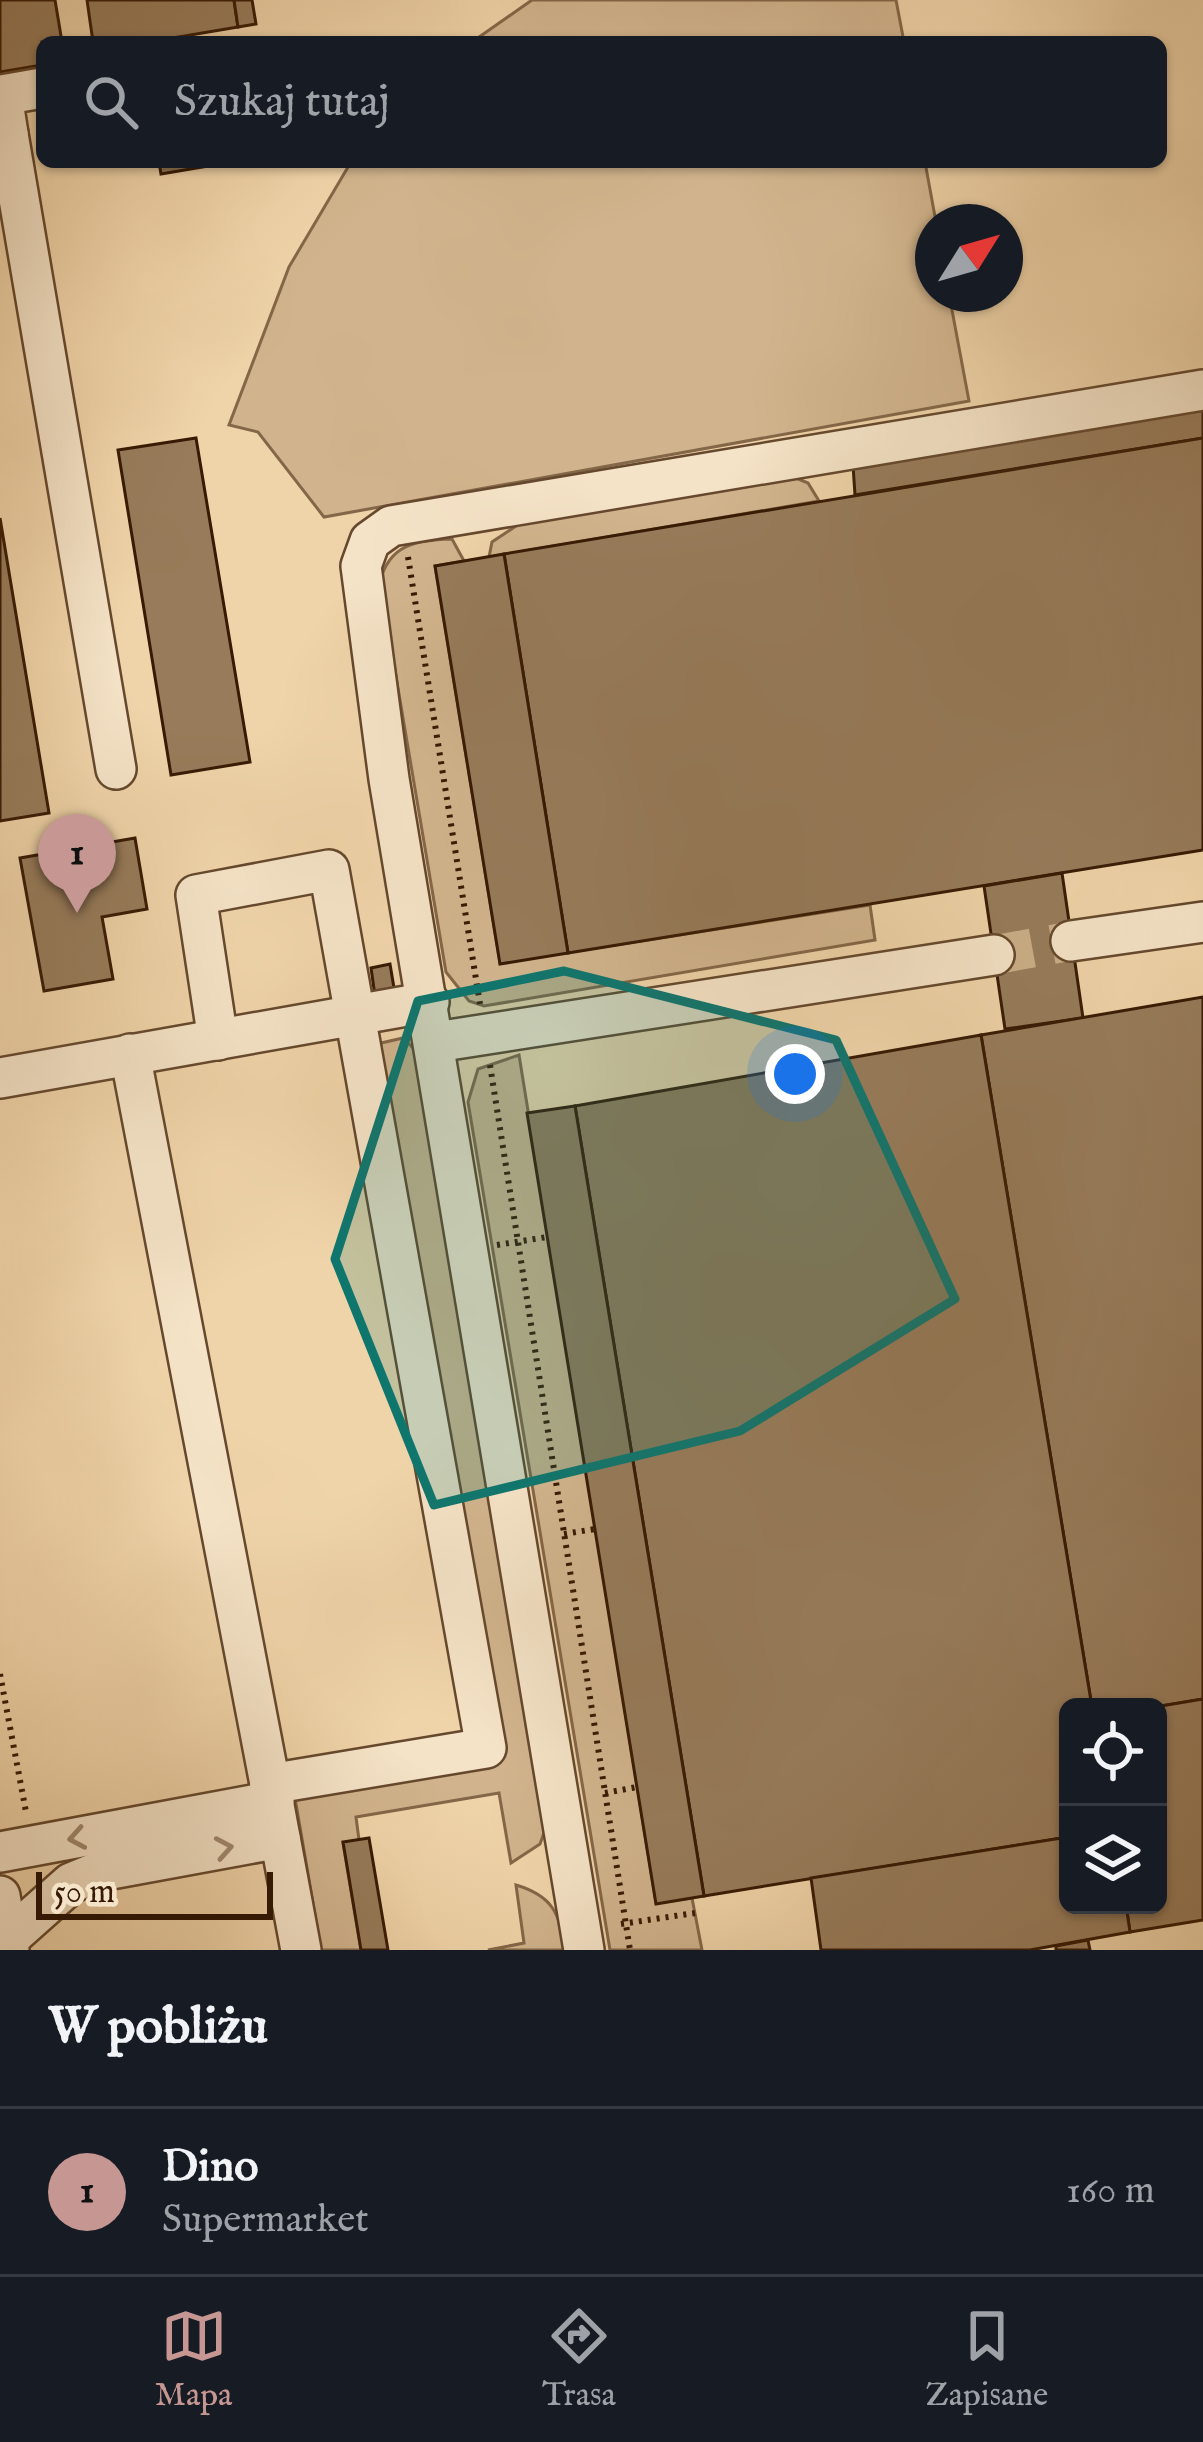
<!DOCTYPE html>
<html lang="pl">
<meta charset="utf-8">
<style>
body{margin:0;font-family:"IM FELL English",serif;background:#242831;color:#f1f3f6}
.controls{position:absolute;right:36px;bottom:36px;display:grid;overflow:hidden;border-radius:18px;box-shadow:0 3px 9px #0004}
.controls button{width:108px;height:108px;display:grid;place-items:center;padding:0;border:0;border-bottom:3px solid #363941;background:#171b24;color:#f1f3f6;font:60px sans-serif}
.compass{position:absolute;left:915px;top:204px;width:108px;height:108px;border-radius:50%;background:#171b24;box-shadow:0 3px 9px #0004;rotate:53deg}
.scale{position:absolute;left:36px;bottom:30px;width:237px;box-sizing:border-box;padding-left:12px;border:6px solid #371a04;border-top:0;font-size:33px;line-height:42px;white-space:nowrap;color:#371a04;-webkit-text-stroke:9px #f5e3c7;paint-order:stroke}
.you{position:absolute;left:795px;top:1074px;width:42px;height:42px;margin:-30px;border:9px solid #fff;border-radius:50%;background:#1a73e8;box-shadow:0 0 0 18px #1a73e833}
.badge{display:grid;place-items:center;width:78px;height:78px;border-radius:50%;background:#c59692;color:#111;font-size:39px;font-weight:700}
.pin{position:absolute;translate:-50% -99px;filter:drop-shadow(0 3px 6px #0008)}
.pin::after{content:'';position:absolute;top:63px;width:42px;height:36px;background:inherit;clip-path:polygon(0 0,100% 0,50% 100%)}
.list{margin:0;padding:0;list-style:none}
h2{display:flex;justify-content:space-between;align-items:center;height:156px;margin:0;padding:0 48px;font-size:51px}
h2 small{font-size:39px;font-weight:400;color:#9ea1a6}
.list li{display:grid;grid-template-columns:78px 1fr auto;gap:36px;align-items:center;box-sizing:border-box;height:168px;padding:0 48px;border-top:3px solid #363941}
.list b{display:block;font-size:45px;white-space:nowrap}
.list p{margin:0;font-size:39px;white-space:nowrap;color:#9ea1a6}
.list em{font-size:39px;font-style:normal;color:#9ea1a6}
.icon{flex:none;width:66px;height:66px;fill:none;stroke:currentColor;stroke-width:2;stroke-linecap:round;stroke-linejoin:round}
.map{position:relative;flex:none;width:1203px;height:1950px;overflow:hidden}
.search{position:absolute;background:#171b24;box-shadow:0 3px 9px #0004;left:36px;right:36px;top:36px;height:132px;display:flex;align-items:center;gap:30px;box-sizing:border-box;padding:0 42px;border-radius:18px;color:#9ea1a6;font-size:45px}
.sheet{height:324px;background:#171b24}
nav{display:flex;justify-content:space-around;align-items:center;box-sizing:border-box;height:168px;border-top:3px solid #363941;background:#171b24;font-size:33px;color:#9ea1a6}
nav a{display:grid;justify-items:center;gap:6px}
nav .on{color:#c59692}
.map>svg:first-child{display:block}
</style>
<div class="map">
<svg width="1203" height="1950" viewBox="0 0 1203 1950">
<rect width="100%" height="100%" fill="#f0d4a9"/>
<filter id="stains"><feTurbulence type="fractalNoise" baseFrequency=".00167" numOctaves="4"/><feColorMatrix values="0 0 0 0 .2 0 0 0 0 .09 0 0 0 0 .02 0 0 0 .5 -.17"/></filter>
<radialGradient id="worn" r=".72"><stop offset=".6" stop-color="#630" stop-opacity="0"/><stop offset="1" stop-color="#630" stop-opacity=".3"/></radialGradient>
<g fill="#d1b48d" stroke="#846748" stroke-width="3">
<path d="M532 0H896L904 42H472Z"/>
<path d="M351 162H925L936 222 933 294H949L969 401 324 517 258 432 229 425 289 267Z"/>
<path d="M796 478 808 483 819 501 489 557 492 542 519 524Z"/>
<path d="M452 539 464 561 435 566 500 963 870 905 875 940 484 1006 469 1001 446 972 380 582C389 544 417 540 452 539Z"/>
<path d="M403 1038 418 1053 545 1830 540 1844 511 1863 499 1793 356 1817 359 1840 343 1843 361 1950H321L295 1798 496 1762 377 1044Z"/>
<path d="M519 1055 656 1903 692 1898 702 1950H610L468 1102 478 1069Z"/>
<path d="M516 1885C553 1896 559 1913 566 1950H488L524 1943Z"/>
</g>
<g fill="#977b5a" stroke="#371a04" stroke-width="3">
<path d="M0 0H55L62 42H42V65L0 72Z"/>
<path d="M87 0H234L238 27 149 42H93Z"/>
<path d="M234 0H252L256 24 238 27Z"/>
<path d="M159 162H232L161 174Z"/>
<path d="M1203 409V438L855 495 853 465Z"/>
<path d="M196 438 250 762 171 775 118 450Z"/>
<path d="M1203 438V850L568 953 504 554Z"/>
<path d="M0 518 49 813 0 821Z"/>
<path d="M504 554 568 953 500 964 435 566Z"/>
<path d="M135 838 147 909 102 917 113 979 44 991 20 858Z"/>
<path d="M1062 873 1083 1018 1005 1029 984 886Z"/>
<path d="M390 964 395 994 375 996 371 968Z"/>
<path d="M1203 997V1699L1155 1707H1092L981 1035Z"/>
<path d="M981 1035 1092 1707H1068V1837L704 1896 575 1106Z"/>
<path d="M575 1106 704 1896 656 1904 527 1113Z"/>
<path d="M1203 1699V1920L1130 1932 1126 1905H1158L1155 1707Z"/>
<path d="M1068 1837V1905H1126L1130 1932 1030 1950H821L811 1878Z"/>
<path d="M369 1838 388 1950H361L343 1842Z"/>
<path d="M1088 1940 1090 1950H1056V1946Z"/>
</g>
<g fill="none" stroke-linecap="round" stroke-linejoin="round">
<path stroke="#cbaf88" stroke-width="39" stroke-dasharray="39 20" stroke-linecap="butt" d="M994 955 1071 941"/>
<defs>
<g id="minor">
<path d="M8 134 116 769"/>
<path d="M0 135 8 134 2 95 42 88"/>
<path d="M1071 941 1203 922"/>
<path d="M218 1040 196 895 329 870 486 1748 270 1784 301 1950"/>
<path d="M436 1042 994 955"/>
<path d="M130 1054 270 1784"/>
<path d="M0 1078 429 1002"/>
<path d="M0 1852 274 1801"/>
<path d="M0 1896 9 1950"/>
<path d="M7 1940 71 1883 100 1871 280 1838"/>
<path d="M584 1950 389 779 361 566 370 541 391 526 1203 390"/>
</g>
</defs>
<use href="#minor" stroke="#65482d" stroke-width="44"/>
<g stroke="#371a04" stroke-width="6" stroke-dasharray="3 6" stroke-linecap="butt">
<path d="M408 557 480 1004"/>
<path d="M490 1065 630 1950"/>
<path d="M497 1245 547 1237"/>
<path d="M564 1534 595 1529"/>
<path d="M0 1674 26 1812"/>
<path d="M605 1793 637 1787"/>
<path d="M621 1924 695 1913"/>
</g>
<use href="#minor" stroke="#f5e3c7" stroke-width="39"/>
</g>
<defs><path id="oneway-chevron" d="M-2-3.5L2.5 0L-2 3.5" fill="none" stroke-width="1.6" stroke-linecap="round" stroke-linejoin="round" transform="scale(3)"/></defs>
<g stroke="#a0896f">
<use href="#oneway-chevron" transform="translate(77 1838) rotate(170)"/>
<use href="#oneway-chevron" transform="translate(224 1848) rotate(-10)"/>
</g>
<path fill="#0f766e" fill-opacity="0.2" stroke="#0f766e" stroke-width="9" stroke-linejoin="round" d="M564 971 836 1040 955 1299 740 1431 434 1505 335 1259 418 1001Z"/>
<rect width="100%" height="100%" filter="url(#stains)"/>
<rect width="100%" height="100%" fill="url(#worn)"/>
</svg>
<div class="controls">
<button><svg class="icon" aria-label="locate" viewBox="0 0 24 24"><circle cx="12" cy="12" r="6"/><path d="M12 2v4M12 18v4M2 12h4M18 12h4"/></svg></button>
<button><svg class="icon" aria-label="layers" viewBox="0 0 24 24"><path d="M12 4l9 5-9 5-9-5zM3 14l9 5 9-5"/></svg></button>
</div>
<svg class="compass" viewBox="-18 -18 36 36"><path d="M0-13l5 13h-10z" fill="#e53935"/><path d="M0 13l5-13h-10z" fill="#9ea1a6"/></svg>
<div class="scale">50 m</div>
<div class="you"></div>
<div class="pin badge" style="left:77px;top:913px">1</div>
<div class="search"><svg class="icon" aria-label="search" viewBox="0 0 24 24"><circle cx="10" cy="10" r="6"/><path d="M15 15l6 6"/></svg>Szukaj tutaj</div>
</div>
<section class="sheet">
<h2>W pobliżu<small></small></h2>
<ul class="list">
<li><span class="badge">1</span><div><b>Dino</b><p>Supermarket</p></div><em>160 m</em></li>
</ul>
</section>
<nav>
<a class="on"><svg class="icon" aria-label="map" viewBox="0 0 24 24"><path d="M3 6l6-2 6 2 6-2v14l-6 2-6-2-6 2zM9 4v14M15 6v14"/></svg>Mapa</a>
<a><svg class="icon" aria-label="directions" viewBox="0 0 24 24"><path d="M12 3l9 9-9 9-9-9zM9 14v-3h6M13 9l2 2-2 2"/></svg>Trasa</a>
<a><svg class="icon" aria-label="saved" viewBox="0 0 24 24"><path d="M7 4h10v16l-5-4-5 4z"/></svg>Zapisane</a>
</nav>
